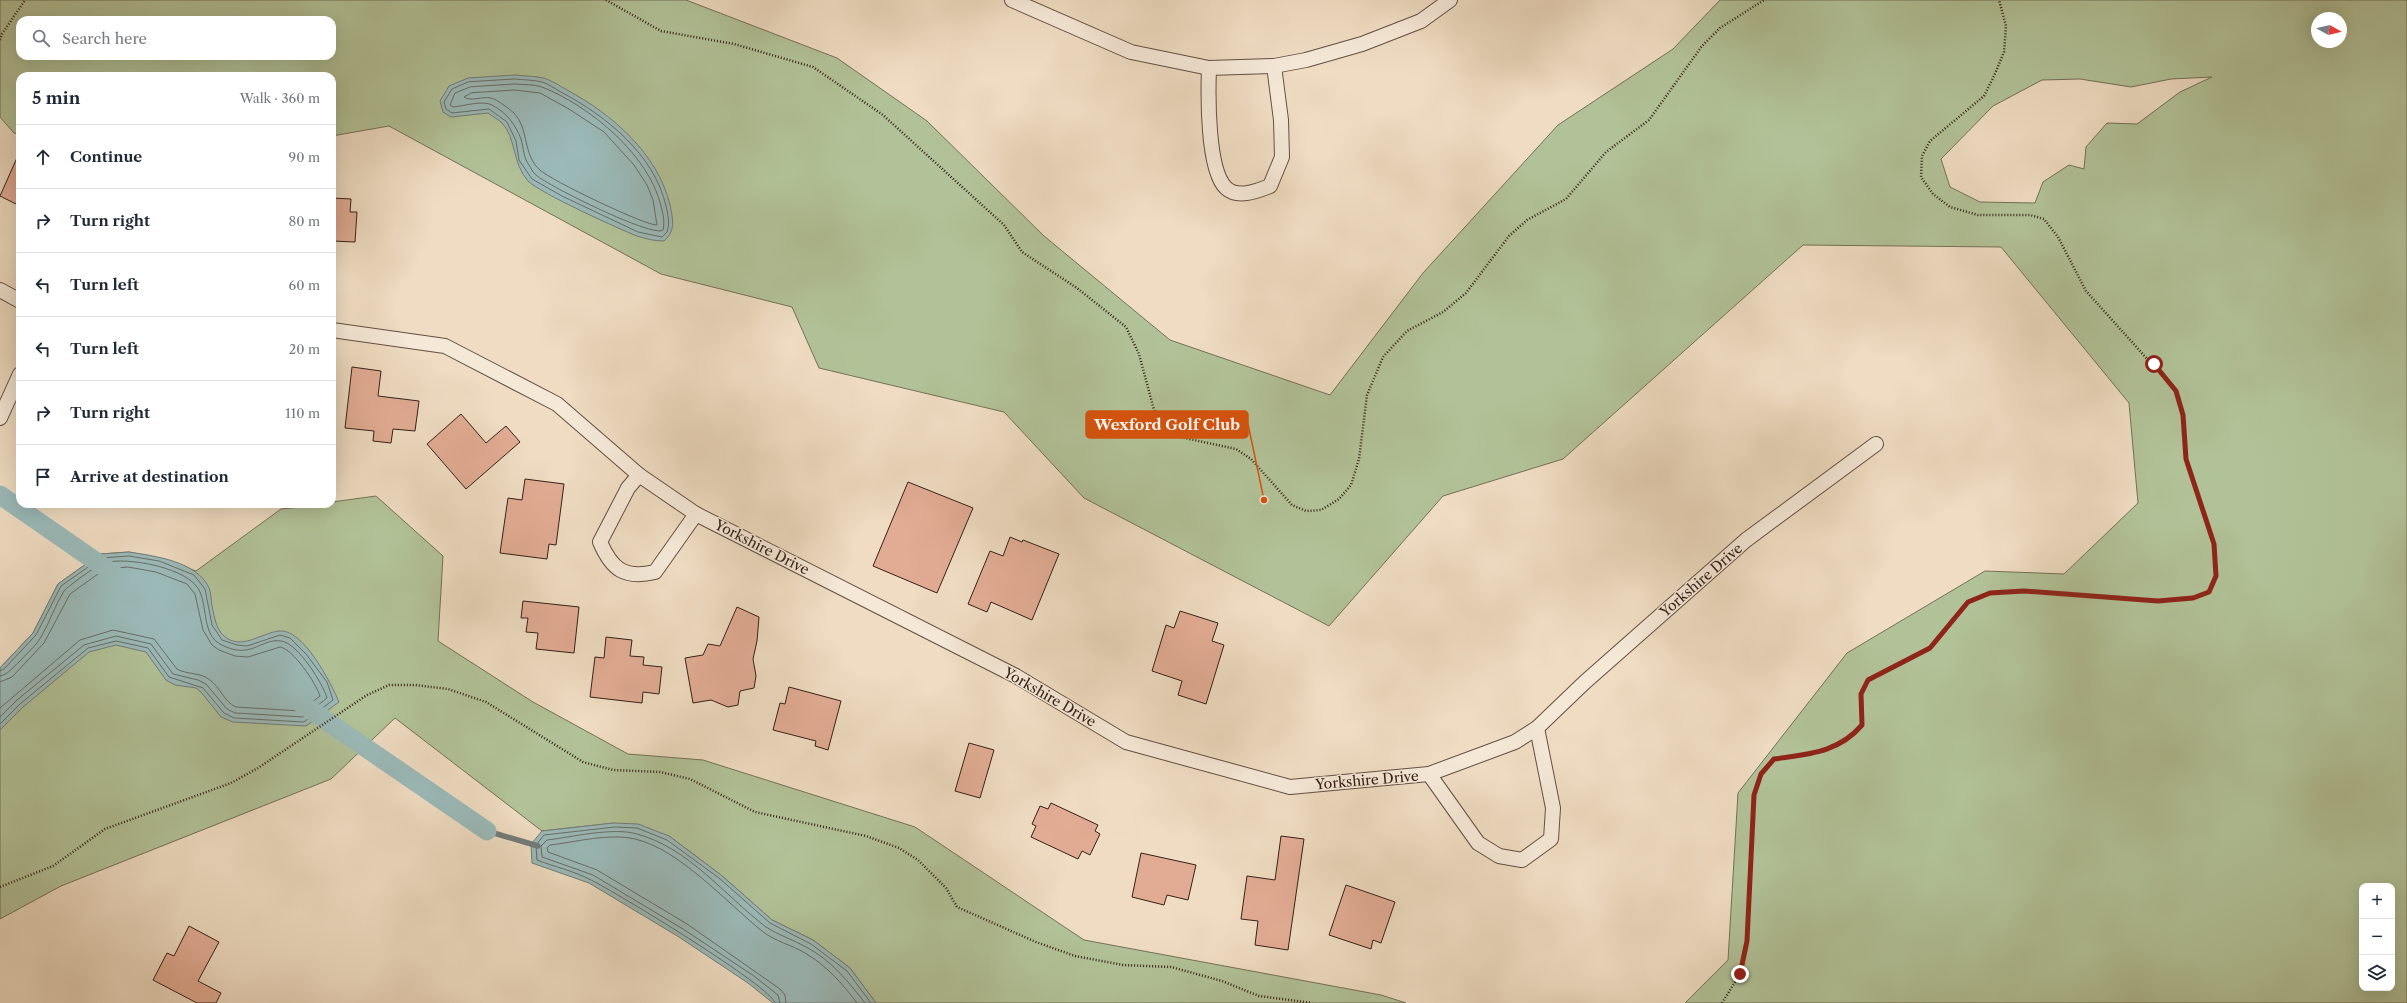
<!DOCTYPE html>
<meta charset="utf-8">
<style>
body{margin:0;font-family:"Libre Caslon Text",serif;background:#f6f6f7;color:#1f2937}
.controls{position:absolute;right:12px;bottom:12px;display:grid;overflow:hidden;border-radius:8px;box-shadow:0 4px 16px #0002}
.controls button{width:36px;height:36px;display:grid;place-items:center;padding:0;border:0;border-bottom:1px solid #e0e1e3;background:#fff;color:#1f2937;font:20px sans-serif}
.compass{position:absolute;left:2311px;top:12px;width:36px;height:36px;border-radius:50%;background:#fff;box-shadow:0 4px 16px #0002;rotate:98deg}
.stop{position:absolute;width:12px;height:12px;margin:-9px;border:3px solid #8f2418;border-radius:50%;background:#fff}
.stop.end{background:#8f2418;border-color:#fff;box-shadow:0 1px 4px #0008}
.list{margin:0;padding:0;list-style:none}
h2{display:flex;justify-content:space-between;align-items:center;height:52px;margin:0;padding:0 16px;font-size:17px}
h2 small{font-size:13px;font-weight:400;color:#747a83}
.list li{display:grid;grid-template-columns:26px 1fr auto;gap:12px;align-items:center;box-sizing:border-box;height:64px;padding:0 16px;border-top:1px solid #e0e1e3}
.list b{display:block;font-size:15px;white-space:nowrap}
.list em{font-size:13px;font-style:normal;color:#747a83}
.icon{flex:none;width:22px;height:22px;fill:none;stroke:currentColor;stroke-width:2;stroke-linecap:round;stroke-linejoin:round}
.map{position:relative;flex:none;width:2407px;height:1003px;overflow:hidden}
.search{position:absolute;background:#fff;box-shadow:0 4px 16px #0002;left:16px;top:16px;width:320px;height:44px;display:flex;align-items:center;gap:10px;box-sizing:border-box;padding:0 14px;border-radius:12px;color:#747a83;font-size:15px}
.panel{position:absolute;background:#fff;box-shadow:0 4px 16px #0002;left:16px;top:72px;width:320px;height:436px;border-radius:12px}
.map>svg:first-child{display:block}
</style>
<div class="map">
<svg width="2407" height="1003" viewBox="0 0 2407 1003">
<rect width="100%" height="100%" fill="#efdcc2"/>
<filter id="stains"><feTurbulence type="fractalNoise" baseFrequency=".005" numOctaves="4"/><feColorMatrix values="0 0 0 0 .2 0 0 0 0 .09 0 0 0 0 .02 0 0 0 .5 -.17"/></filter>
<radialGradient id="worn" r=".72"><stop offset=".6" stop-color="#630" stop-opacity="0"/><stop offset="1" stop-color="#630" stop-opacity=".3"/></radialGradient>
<g fill="#b2c298" stroke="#747158" fill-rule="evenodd">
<path d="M0 0H686L837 58 927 121 1044 236 1170 340 1330 395 1423 273 1558 125 1673 49 1720 0H2407V1003H1685L1728 960 1738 793 1847 653 1985 571 2064 574 2138 503 2129 403 2001 247 1803 245 1563 459 1443 496 1329 626 1084 498 1004 412 819 368 792 307 661 274 389 126 332 136V76H20V134L14 133 0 117ZM2317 18H2341V42H2317ZM20 20H332V56H20ZM2212 77 2180 92 2137 124 2107 123 2086 147 2084 169 2069 165 2043 182 2035 203 1980 202 1950 187 1941 159 1993 106 2042 80 2080 79 2131 87 2171 79ZM2362 886H2392V988H2362Z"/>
<path d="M376 496 443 556 438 641 533 702 628 754 703 760 915 827 1084 940 1381 995 1406 1003H876L850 968 813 940 772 920 721 875 669 836 614 823 542 831 395 718 331 779 61 886 0 919V668L33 633 58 584 100 554 129 552 160 558 196 571 281 509 332 504V502Z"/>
</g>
<g fill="#9bbab9" stroke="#727c79">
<path d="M515 75C524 76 534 76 543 78 551 80 560 86 567 90 612 114 658 154 670 205 673 220 676 230 664 241 655 241 646 239 637 236 619 229 540 193 528 181 512 163 516 137 502 123 498 119 492 116 488 113L451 117 443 112 440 101 449 86 468 78Z"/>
<path d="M129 552C154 556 197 561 209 588 211 593 211 600 212 606 214 616 216 629 224 636 241 651 261 633 279 631 303 628 331 683 339 702L306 726 233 722 221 717 201 692 196 688 175 685 166 680 146 652 116 645 89 652 23 707 0 730V668L33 633 58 584 100 554Z"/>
<path d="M614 823 638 824 669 836 721 875 772 920 813 940 850 968 876 1003H773L748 983 679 937 589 883 532 863 531 844 542 831Z"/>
</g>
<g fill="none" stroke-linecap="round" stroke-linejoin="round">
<g stroke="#686d68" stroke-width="1">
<path d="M515 79C524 80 534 80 542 82 549 84 555 89 561 92 606 116 654 154 666 206 668 215 670 223 667 232L662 237 638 232 562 196 532 179 519 160 516 141 507 122 489 109 452 113 446 109 444 102 452 89 468 82Z"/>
<path d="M515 84C523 85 534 84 542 87 590 106 649 155 661 206 663 214 665 222 663 230 653 238 548 186 536 175 533 173 531 168 529 165 523 157 524 149 521 139 515 124 507 113 492 105 483 100 464 106 453 107L450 105 455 93 470 87Z"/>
<path d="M515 90 540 93 569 109 604 132 634 165 647 185 653 200 657 225C646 226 550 180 540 170 523 156 529 129 514 113 508 108 498 100 491 98 483 96 470 102 464 97L471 93Z"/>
<path d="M0 671 4 669 36 635 61 586 101 558 129 556 159 561 194 575 205 589 212 625 222 640 237 645 247 646 280 635 290 638 306 654 327 682 333 700 304 722 234 718 224 713 203 688 169 677 148 648 116 641 88 648 20 704 0 724"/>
<path d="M0 676C8 675 13 667 19 662 26 654 36 646 41 637 50 622 55 605 64 591 68 586 97 565 104 563 126 556 191 568 200 592 207 608 203 635 220 644 251 661 260 638 281 641 298 643 323 684 327 698L303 717 235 713 227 709 206 684 198 680 173 674 151 644 116 636 84 645 17 700 0 717"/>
<path d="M0 682 12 677 44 643 70 594 105 569 128 567 156 572 187 584 195 594 203 630 212 645 219 650 235 656 248 657 280 647C293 649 316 683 320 696L301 711 236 707C224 702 220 687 210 680 200 672 188 675 177 669L154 639 113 630 80 640 0 708"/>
<path d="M775 1003C774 988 614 891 591 880 574 871 555 867 537 860L536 845 544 835 615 827 637 828 667 840 719 878 770 923 811 944 847 971 871 1003"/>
<path d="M780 1003 778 995 754 976 683 929 593 875 542 857 541 846 547 840C572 837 613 827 637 834 689 848 724 895 766 927 778 935 794 940 806 947 831 960 848 981 865 1003"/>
<path d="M786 1003 785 995 780 989 687 924 597 870 548 852 547 848 550 845C576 842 609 833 635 839 679 849 726 902 762 931 774 941 792 945 805 953 827 966 842 983 857 1003"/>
</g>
<path stroke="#727c79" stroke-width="5.5" d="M487 831 538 846"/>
<g stroke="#9bbab9" stroke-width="19">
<path d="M0 495 114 574"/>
<path d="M299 702 487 831"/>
</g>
</g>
<g fill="#e2ac94" stroke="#352018">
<path d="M20 151V206L0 196Z"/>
<path d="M332 198 351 199 350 212H357L355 242 332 241Z"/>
<path d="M352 367 381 371 378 396 419 401 415 431 393 429 391 443 373 441 374 431 345 428Z"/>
<path d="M461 414 486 443 506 426 520 442 466 489 427 444Z"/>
<path d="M525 479 564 484 556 545 549 544 547 559 500 553 508 498 522 500Z"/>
<path d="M908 482 973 508 937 593 873 566Z"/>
<path d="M1010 537 1022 542 1023 540 1059 554 1032 620 991 602 987 612 968 604 990 551 1003 556Z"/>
<path d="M523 601 579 607 574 653 536 649 538 633 526 632 528 618H521Z"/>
<path d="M737 607 759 617 757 641 753 659 756 676 754 688 740 691 738 705 728 707 711 700 693 703 685 658 703 655 708 644 720 646Z"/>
<path d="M1180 611 1218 623 1212 641 1224 645 1206 704 1178 695 1182 681 1152 671 1166 625 1174 628Z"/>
<path d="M606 637 632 640 630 656 644 657 643 665 662 667 659 694 643 692 642 703 590 697 595 657 604 658Z"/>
<path d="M789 687 841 701 828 750 815 746 816 741 773 730 780 703 785 704Z"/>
<path d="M969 743 994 750 980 798 955 791Z"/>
<path d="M1051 803 1098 825 1095 831 1100 834 1090 855 1082 851 1078 859 1031 837 1036 826 1032 824 1040 806 1048 809Z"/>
<path d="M1281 836 1304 839 1288 950 1255 945 1258 921 1241 919 1247 876 1275 880Z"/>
<path d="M1141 853 1196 865 1188 900 1167 895 1164 905 1132 897Z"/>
<path d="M1346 885 1395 902 1381 943 1373 940 1371 949 1329 935Z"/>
<path d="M189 926 219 942 198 981 221 993 216 1003H197L153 980 167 953 174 956Z"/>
</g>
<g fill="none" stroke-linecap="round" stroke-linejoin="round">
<defs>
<g id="street">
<path d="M1012 0 1131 52 1209 68 1274 66 1306 60 1362 44 1421 21 1450 0"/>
<path d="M1209 68C1208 94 1207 170 1226 188 1238 199 1257 191 1270 186L1282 157 1281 120 1274 66"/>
<path d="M0 290 20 301"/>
<path d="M332 330 445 346 557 404 639 475 696 514 1016 676 1126 742 1290 787 1429 774 1515 742 1537 728 1585 682 1746 540 1876 444"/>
<path d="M0 418 20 374"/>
<path d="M639 475 628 488 600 542C612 570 625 579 655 572L696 514"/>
<path d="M1429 774 1478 843 1499 856 1522 860 1551 839 1553 808 1537 728"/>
</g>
</defs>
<use href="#street" stroke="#644f42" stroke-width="16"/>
<g stroke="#352018" stroke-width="2.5" stroke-dasharray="1 2" stroke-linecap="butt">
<path d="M606 0 661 31 734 44 813 67 883 115 1004 225 1022 252 1077 288 1126 327 1139 354 1154 410 1164 427 1180 437 1236 449 1251 459 1292 505 1306 511 1321 510 1339 499 1351 485 1359 459 1367 395 1383 357 1407 331 1443 312 1466 293 1509 236 1527 220 1566 199 1606 152 1649 120 1702 46 1720 28 1764 0"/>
<path d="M0 40 2 34 25 0"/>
<path d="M0 887 53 866 105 829 231 783 258 768 367 695 389 685H415L448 689 486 702 583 762 613 770 660 772 690 779 755 812 866 836 899 848 918 860 946 888 957 907 1036 942 1075 956 1123 965 1171 967 1222 981 1259 996 1312 1003"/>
<path d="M1722 1003 1740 974 1747 941 1754 795 1761 774 1773 759C1808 754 1838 753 1862 725L1861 694 1868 680 1929 648 1968 602 1990 593 2024 591 2158 601 2193 598 2209 592 2216 576 2214 544 2186 459 2183 415 2176 391 2086 291 2058 237 2044 219 2030 215H1978L1950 207 1933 194 1921 177 1922 156 1930 141 1984 96 1994 76 2004 52 2006 26 1999 0"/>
</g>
<use href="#street" stroke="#f5e8d7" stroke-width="14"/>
</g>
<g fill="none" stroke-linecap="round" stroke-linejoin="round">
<path stroke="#8f2418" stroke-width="5" d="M1740 974 1747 941 1754 795 1761 774 1774 759C1808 754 1838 753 1862 725L1861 694 1868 680 1930 648 1968 602 1990 593 2024 591 2158 601 2193 598 2209 592 2216 576 2214 544 2186 459 2183 415 2176 391 2154 364"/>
</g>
<g text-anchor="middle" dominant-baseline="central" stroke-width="3" stroke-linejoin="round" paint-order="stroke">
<g font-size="14" fill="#352018" stroke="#f5e8d7">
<text transform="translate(762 547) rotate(27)">Yorkshire Drive</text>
<text transform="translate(1701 580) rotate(-41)">Yorkshire Drive</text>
<text transform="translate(1050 697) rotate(30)">Yorkshire Drive</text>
<text transform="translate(1367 780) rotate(-5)">Yorkshire Drive</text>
</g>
</g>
<path fill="none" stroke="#d6530d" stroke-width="1.5" d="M1264 500L1248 424"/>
<circle fill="#d6530d" stroke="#f5e8d7" stroke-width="1.5" cx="1264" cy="500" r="4"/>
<rect fill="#d6530d" stroke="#d6530d" stroke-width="1.5" x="1086" y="411" width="162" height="27" rx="4"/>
<g font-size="15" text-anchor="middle" font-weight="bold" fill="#fff">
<text x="1167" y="430">Wexford Golf Club</text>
</g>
<rect width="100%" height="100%" filter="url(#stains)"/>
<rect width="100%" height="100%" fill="url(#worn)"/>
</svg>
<div class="controls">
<button>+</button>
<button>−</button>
<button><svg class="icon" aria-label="layers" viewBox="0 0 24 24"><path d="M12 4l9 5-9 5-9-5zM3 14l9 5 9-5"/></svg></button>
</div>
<svg class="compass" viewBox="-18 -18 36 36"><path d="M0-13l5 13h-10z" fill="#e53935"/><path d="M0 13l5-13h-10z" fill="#747a83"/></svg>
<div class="stop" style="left:2154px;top:364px"></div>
<div class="stop end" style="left:1740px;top:974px"></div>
<div class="search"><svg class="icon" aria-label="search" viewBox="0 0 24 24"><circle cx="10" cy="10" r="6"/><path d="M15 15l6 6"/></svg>Search here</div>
<section class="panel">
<h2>5 min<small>Walk · 360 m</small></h2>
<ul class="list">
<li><svg class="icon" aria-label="ahead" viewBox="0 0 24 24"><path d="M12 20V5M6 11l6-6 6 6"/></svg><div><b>Continue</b></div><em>90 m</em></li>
<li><svg class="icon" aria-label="right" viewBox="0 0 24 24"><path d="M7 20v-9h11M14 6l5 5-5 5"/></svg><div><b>Turn right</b></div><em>80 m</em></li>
<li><svg class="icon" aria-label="left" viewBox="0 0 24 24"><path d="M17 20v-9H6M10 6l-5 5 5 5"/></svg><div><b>Turn left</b></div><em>60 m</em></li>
<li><svg class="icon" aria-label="left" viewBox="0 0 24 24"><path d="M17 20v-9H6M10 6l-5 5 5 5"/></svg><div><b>Turn left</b></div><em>20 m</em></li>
<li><svg class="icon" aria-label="right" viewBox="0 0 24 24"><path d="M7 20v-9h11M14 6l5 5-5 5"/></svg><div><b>Turn right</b></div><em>110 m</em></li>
<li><svg class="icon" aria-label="arrive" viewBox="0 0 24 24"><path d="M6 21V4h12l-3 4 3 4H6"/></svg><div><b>Arrive at destination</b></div></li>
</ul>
</section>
</div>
